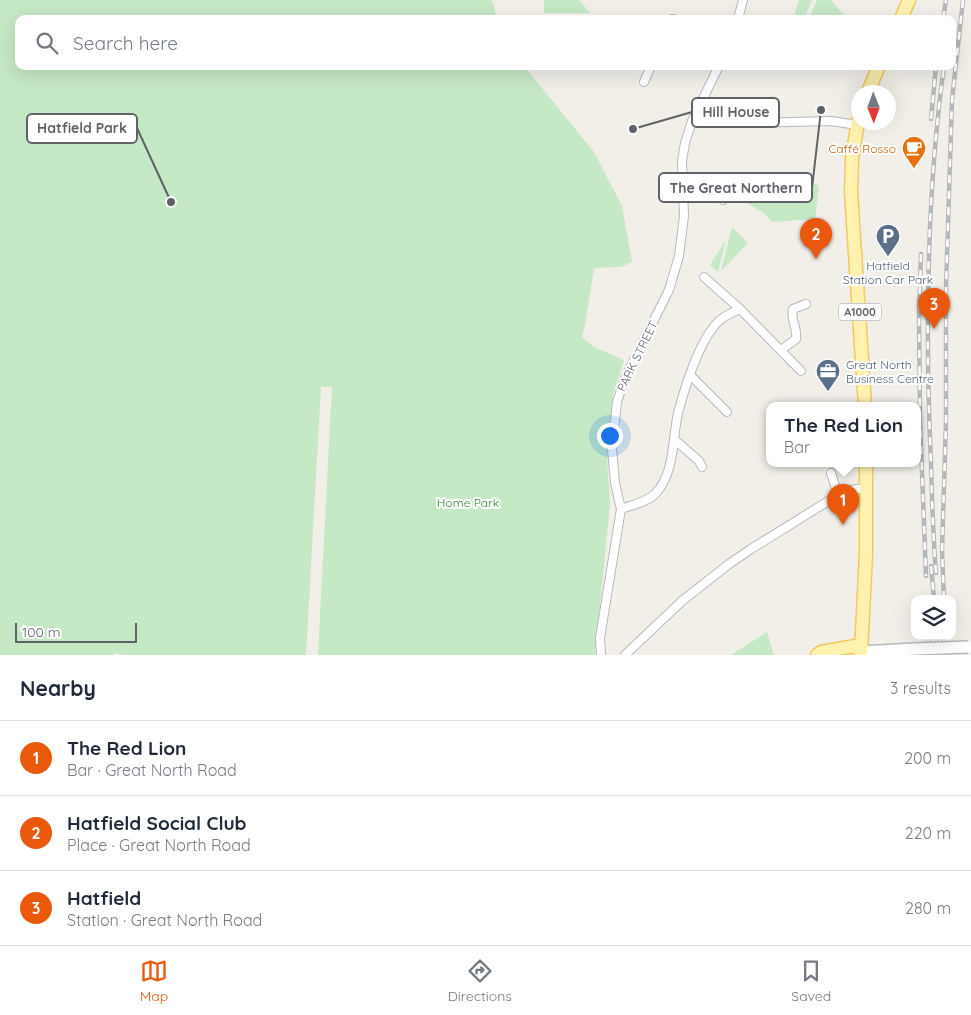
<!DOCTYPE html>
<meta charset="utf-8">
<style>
body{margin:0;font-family:Quicksand,sans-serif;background:#f6f6f7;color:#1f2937}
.controls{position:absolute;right:15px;bottom:15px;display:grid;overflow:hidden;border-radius:10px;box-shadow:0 5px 20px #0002}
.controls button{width:45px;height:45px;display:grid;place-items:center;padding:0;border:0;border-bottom:1px solid #e0e1e3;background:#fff;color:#1f2937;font:25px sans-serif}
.compass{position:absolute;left:851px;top:85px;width:45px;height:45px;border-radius:50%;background:#fff;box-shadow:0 5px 20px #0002;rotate:179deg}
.scale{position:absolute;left:15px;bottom:12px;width:122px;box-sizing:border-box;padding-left:5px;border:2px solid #5f6368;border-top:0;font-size:14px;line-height:18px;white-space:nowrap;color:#5f6368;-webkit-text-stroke:4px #fff;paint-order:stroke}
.you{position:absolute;left:609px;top:435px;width:18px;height:18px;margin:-12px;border:4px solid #fff;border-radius:50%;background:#1a73e8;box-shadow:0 0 0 8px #1a73e833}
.badge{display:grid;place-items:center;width:32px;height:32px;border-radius:50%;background:#ea580c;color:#fff;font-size:16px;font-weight:700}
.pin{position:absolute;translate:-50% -41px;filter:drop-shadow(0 1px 2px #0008)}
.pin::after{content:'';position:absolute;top:26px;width:18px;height:15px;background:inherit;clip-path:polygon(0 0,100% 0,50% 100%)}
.popup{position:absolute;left:766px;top:402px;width:155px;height:65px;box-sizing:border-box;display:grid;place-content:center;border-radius:10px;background:#fff;filter:drop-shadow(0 1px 4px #0005);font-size:16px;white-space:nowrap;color:#747a83}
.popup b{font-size:19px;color:#1f2937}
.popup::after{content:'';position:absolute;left:50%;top:100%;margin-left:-10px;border:10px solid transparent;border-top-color:#fff}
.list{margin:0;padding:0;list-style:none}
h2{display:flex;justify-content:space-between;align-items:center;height:65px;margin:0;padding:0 20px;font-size:21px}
h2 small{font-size:16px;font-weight:400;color:#747a83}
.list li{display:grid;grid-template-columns:32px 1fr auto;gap:15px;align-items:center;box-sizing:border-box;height:75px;padding:0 20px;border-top:1px solid #e0e1e3}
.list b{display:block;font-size:19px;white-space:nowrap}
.list p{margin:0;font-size:16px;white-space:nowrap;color:#747a83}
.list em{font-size:16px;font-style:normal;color:#747a83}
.icon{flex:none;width:28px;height:28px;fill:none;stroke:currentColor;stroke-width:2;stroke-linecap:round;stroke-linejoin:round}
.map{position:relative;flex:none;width:971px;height:655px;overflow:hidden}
.search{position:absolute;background:#fff;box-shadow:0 5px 20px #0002;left:15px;right:15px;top:15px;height:55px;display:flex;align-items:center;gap:12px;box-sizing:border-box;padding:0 18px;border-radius:10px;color:#747a83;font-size:19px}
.sheet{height:290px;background:#fff}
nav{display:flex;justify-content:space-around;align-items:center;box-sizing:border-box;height:70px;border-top:1px solid #e0e1e3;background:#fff;font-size:14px;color:#747a83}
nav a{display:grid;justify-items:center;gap:2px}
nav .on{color:#ea580c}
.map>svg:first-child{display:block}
</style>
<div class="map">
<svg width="971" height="655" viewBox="0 0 971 655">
<rect width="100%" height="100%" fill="#f1efe8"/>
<g fill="#c5e8c5">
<path d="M0 0H492L497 19H19V66H524L594 152 622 206 632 262 621 267 594 268 585 325 582 337 594 347 624 360 613 395 607 458 610 504 595 655H318L332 387H321L306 655H123L115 653 114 655H0Z"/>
<path d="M544 0H579L590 13H544Z"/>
<path d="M799 0H812L804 19H793Z"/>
<path d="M817 0H831L842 13 844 19H809Z"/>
<path d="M774 183 817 184 819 188 815 219 772 222 764 213 750 205 736 189Z"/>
<path d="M732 227 748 243 721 271Z"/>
<path d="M726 240 718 272 710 265Z"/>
<path d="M767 632 774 655H731Z"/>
</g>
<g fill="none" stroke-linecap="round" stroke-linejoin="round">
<defs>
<g id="street">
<path d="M672 19H674"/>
<path d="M738 19 743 0"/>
<path d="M644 82 651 66"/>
<path d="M749 123 831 121 857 125"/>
<path d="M684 197H696L702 186 712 178 727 192 728 196 723 200"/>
<path d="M704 277 740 309 801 371"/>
<path d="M781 350 796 339C798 329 790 319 793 309L806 304"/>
<path d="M691 376 727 412"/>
<path d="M675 440 699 461 702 467"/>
<path d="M831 473 838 495"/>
<path d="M621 509C632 505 648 502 656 493 675 472 672 440 678 413 685 387 700 338 720 320 726 315 733 312 740 309"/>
<path d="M601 655 600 638 621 509 615 483 612 449 617 402 625 378 669 290 679 256 684 216 682 161 685 143 692 121 719 66"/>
<path d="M625 655 682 601 729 564 751 549 838 495 849 490 866 488"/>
</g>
<path id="secondary" d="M861 652 915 649"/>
<g id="primary">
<path d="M901 19 909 0"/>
<path d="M868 92 879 66"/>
<path d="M858 121 852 159 851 192 865 406"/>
<path d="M861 652 866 554V464"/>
<path d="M817 655 821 652 855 646 861 652"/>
</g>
</defs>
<use href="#street" stroke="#b5b8bc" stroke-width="10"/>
<use href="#secondary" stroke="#b6babf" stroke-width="14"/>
<use href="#primary" stroke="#f2c960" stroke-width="15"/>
<use href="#street" stroke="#fff" stroke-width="8"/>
<use href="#secondary" stroke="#fff" stroke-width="11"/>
<use href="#primary" stroke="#fff2af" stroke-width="12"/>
<defs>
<g id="rail">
<path d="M943 19 946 0"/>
<path d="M931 119 936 66"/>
<path d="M921 254 919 316 920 420 926 576"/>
<path d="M931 566 934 599"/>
<path d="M936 573C933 536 932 500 931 463 925 331 926 198 944 66"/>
<path d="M944 599 942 550 946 422V287L952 100 963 0"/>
<path d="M928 636 929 655"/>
<path d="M940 636 941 655"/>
</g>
</defs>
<use href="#rail" stroke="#b6b7b8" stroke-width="4.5"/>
<use href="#rail" stroke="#fff" stroke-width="2.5" stroke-dasharray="8" stroke-linecap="butt"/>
<defs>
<path id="secondary-bridge" d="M915 649 968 647"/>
</defs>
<use href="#secondary-bridge" stroke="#b6babf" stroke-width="14" stroke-linecap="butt"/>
<use href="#secondary-bridge" stroke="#fff" stroke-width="11"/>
</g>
<defs>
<symbol id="cafe-pin" viewBox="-11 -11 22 30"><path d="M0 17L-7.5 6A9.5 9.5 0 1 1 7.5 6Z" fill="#e8710a" stroke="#fff"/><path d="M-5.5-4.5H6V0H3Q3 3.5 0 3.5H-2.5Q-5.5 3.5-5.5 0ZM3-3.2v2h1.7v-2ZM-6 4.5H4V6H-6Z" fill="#fff"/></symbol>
<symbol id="parking-pin" viewBox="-11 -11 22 30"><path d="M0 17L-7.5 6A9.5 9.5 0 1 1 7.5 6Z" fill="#5c6f8a" stroke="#fff"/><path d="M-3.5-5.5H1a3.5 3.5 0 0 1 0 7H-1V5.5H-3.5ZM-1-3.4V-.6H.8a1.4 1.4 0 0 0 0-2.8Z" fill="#fff"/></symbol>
<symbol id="office-pin" viewBox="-11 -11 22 30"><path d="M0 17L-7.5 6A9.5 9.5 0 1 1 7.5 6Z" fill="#5c6f8a" stroke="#fff"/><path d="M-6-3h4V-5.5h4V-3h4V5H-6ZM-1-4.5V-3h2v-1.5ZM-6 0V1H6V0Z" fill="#fff"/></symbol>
</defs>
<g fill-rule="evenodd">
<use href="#cafe-pin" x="900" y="134" width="28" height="38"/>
<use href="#parking-pin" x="874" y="222" width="28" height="38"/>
<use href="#office-pin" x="814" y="357" width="28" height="38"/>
</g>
<g text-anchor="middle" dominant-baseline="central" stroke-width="4" stroke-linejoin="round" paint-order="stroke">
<rect fill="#fff" stroke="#8f9295" stroke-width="1" x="839" y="303.5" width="42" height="17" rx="4"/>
<g font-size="11" font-weight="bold" fill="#5f6368">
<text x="860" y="312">A1000</text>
</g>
<g font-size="12" fill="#c56008" stroke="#fff" text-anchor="end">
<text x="896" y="148">Caffé Rosso</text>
</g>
<g font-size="12" fill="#4e5e75" stroke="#fff">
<text x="888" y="265">Hatfield<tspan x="888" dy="14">Station Car Park</tspan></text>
<text x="846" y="364" text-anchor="start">Great North<tspan x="846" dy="14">Business Centre</tspan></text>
</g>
<g font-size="12" fill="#5f6368" stroke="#fff">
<text transform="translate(637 356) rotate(-64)">PARK STREET</text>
</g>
<g font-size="12" fill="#348238" stroke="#fff">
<text x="468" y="502">Home Park</text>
</g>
</g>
<path fill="none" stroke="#5f6368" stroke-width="2" d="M633 129L692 112M171 202L137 128M821 110L812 188"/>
<g fill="#5f6368" stroke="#fff" stroke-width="2">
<circle cx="633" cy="129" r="5"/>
<circle cx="171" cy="202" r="5"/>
<circle cx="821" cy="110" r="5"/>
</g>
<g fill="#fff" stroke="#5f6368" stroke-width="2">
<rect x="692" y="98" width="87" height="29" rx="5"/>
<rect x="27" y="114" width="110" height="29" rx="5"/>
<rect x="659" y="173" width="153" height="29" rx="5"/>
</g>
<g font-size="14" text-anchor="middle" font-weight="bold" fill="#5f6368">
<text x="736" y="117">Hill House</text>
<text x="82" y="133">Hatfield Park</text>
<text x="736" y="193">The Great Northern</text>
</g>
</svg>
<div class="controls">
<button><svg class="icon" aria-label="layers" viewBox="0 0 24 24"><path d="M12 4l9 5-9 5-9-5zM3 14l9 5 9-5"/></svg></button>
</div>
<svg class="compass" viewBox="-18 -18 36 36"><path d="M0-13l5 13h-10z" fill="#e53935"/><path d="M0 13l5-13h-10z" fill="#747a83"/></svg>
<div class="scale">100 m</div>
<div class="you"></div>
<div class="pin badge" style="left:843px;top:525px">1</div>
<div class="popup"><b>The Red Lion</b>Bar</div>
<div class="pin badge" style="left:816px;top:259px">2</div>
<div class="pin badge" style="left:934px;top:329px">3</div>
<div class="search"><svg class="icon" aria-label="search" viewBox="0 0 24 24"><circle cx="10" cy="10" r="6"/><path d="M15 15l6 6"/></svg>Search here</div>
</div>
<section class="sheet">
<h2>Nearby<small>3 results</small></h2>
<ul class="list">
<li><span class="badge">1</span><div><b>The Red Lion</b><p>Bar · Great North Road</p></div><em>200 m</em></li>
<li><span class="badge">2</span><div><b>Hatfield Social Club</b><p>Place · Great North Road</p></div><em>220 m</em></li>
<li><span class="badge">3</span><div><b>Hatfield</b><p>Station · Great North Road</p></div><em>280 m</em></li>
</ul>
</section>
<nav>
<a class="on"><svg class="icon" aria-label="map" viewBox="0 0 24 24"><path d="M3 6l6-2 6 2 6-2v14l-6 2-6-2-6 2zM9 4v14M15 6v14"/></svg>Map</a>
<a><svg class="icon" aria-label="directions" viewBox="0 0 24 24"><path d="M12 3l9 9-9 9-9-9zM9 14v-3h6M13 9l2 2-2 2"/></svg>Directions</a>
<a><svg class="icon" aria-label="saved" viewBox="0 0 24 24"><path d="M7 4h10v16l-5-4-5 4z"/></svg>Saved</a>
</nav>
